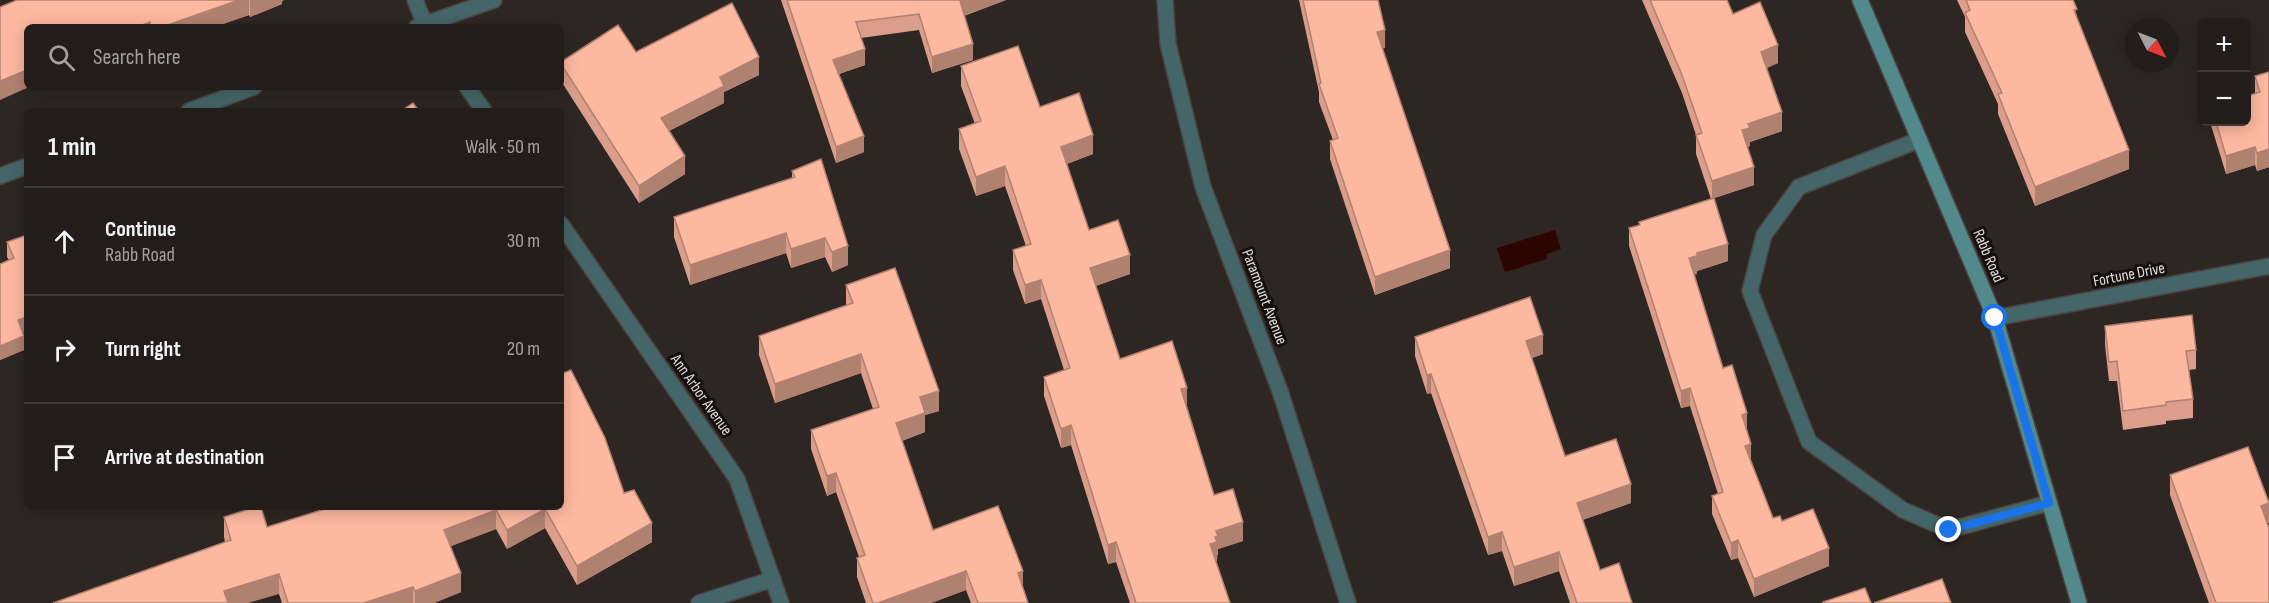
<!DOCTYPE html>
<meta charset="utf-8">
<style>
body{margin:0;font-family:"Sofia Sans Condensed",sans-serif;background:#2a2523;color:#f1f3f6}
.controls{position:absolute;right:18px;top:18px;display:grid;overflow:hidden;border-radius:9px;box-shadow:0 3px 15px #0003}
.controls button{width:54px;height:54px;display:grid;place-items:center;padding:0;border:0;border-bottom:2px solid #3f3a39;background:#221c1a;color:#f1f3f6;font:30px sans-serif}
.compass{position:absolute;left:2125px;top:18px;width:54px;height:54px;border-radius:50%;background:#221c1a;box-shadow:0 3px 15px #0003;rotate:132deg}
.stop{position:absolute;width:18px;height:18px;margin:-14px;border:4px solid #1a73e8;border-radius:50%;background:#fff}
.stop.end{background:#1a73e8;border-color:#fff;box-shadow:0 2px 6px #0008}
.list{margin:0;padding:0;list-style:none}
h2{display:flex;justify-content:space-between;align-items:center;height:78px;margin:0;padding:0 24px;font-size:26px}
h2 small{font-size:20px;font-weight:400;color:#a2a1a2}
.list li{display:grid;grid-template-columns:39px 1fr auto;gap:18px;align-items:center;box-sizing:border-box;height:108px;padding:0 24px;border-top:2px solid #3f3a39}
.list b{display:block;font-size:22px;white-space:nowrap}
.list p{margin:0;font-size:20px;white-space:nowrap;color:#a2a1a2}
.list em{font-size:20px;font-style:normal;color:#a2a1a2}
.icon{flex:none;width:33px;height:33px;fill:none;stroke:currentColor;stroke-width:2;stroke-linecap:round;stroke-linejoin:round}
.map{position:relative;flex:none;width:2269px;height:603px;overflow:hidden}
.search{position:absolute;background:#221c1a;box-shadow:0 3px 15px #0003;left:24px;top:24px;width:540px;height:66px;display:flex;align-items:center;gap:15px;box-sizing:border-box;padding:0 21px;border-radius:9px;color:#a2a1a2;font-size:22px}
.panel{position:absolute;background:#221c1a;box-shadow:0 3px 15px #0003;left:24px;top:108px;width:540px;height:402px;border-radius:9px}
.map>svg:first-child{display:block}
</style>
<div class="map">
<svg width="2269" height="603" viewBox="0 0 2269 603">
<rect width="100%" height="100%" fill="#2e2623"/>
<path fill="#2c0500" d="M1555 230 1561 249 1547 254V259L1505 272 1497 248Z"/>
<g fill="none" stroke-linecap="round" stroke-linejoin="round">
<defs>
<path id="lane" d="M1919 140 1799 187 1764 235 1750 291 1809 442 1903 510 1949 530 2049 503"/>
<g id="street">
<path d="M415 0 426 27"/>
<path d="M1165 0 1168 44 1203 187 1280 391 1348 603"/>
<path d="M417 27 494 0"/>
<path d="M467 87 484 111"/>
<path d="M189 111 254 87"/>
<path d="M0 176 27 166"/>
<path d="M561 224 737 479 781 603"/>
<path d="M1995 318 2269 266"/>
<path d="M699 603 773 579"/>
</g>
<path id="secondary" d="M1860 0 1995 318 2079 603"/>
</defs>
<use href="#lane" stroke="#4b4341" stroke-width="18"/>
<use href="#street" stroke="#4b4341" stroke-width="18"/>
<use href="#secondary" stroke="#4b4341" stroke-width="18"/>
<use href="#lane" stroke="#446668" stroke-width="15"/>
<use href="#street" stroke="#446668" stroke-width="15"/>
<use href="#secondary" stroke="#51898c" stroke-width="15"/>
</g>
<g fill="#da9e8a">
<path d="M17 0H284L282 1V4L250 17 249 15 214 27H27Z"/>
<path d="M781 0H1006L964 16 973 60 932 73 919 30 861 38 865 65 839 74 864 152 836 163Z"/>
<path d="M1299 0H1378L1385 48H1382L1450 268 1375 295 1330 159V141L1333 140 1319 102V92Z"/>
<path d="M1642 0H1727L1733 14 1778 63 1766 68 1782 131 1750 142V146L1747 147 1754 185 1714 198 1728 261 1697 271V274H1694L1723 368 1747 431 1751 462 1773 518 1782 521 1829 566 1754 597 1738 558 1731 560 1712 514V496L1718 494 1690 406 1681 408 1629 246V228L1639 225V222L1711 199 1696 154V135L1682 93Z"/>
<path d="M1957 0H2073L2077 17 2129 169 2035 206 1998 114V104L1965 32V17Z"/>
<path d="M636 52 759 75 724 92V103L669 131 685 174 639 203 561 81V62Z"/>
<path d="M961 66 1040 107 1093 154 1067 164 1089 230 1130 274 1095 286 1120 359 1187 407 1214 495 1243 541 1218 549V555H1217V561H1216L1230 603H1130L1116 562 1108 564 1071 445 1061 448 1044 396V377L1064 370 1041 299 1025 304 1013 270V250L1026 246 1005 186 976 196 959 149V129L975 124 961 86Z"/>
<path d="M2269 72V167L2257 171 2255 165 2226 174 2211 125V122H2247L2255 93V76Z"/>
<path d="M792 171 848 265 832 272 825 257 791 268 786 253 690 285 674 237V217L792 178Z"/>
<path d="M27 235V331L23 332 24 350 0 360V264L9 260 7 257V242Z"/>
<path d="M846 285 939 411 925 415V432L902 441 933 530 1023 588 1028 603H971L966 590 931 603H866L857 577V558L859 557 836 492 827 496 811 449V430L873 409 861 373 775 403 759 355V336L846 305Z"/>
<path d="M2105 326 2196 350V369L2189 370 2193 399V418L2166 421V424L2123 430 2117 381H2109L2105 345Z"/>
<path d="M1415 337 1543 354 1532 358 1565 456 1631 503 1582 520 1600 570 1632 603H1570L1559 571 1514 586 1502 551 1488 555 1431 393 1427 394 1415 356Z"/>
<path d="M2170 475 2269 523H2267L2269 603H2209L2170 495Z"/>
<path d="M624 493 652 542 577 585 545 528 507 549 496 529 450 546 461 592 434 603H282L279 594 225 542 224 537V517L267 527Z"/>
</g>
<g fill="#b18170">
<path d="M239 0H249V15L214 27H162Z"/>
<path d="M250 0H284L282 1V4L250 17Z"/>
<path d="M963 0H1006L960 17V1Z"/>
<path d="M150 22V27H137Z"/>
<path d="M1385 30V48L1377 50V32Z"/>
<path d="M973 44V60L932 73V57Z"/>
<path d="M1778 45V63L1761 71V52Z"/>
<path d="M865 49V65L833 76V60Z"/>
<path d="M759 57V75L724 92V103L661 135V118L720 77Z"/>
<path d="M27 70V87H29L0 100V81Z"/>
<path d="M1782 112V131L1750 142V146L1742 148V130L1748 124Z"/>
<path d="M1093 135V154L1061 166V147Z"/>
<path d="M864 136V152L836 163V147Z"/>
<path d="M2255 147V165L2226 174V156Z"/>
<path d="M2269 149V167L2257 171V153Z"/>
<path d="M2129 150V169L2035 206V187Z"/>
<path d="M685 156V174L639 203V186Z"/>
<path d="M1005 166V186L976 196V177Z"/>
<path d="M1754 167V185L1712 199V181Z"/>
<path d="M786 233V253L690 285V265Z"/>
<path d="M825 238V257L791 268V249Z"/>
<path d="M1728 244V261L1697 271V274L1689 276V258L1697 253Z"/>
<path d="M848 246V265L832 272V252Z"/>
<path d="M1450 250V268L1375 295V277Z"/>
<path d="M1130 255V274L1090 288V268Z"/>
<path d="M1041 280V299L1025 304V285Z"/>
<path d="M27 317V331L18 334V320Z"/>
<path d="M1543 335V354L1526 360V341Z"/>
<path d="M24 336V350L0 360V346Z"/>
<path d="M861 354V373L775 403V384Z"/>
<path d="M1431 374V393L1427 394V375Z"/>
<path d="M1187 388V407L1181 389Z"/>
<path d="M1690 388V406L1681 408V391Z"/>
<path d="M939 391V411L925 415V432L896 443V423L920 397Z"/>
<path d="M1747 413V431L1742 433V415Z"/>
<path d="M1071 425V445L1061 448V429Z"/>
<path d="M1751 444V462L1745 446Z"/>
<path d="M836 473V492L827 496V476Z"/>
<path d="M1631 484V503L1577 522V503Z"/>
<path d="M2269 503V523L2261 525V506Z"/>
<path d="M545 509V528L507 549V530Z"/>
<path d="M496 510V529L444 549V530Z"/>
<path d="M1243 522V541L1218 549 1217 561 1210 563V544L1216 531Z"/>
<path d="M652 523V542L577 585V566Z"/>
<path d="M1502 532V551L1488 555V537Z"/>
<path d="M1738 540V558L1731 560V543Z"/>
<path d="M1116 542V562L1108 564V545Z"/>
<path d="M1829 548V566L1754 597V579Z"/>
<path d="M1559 552V571L1514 586V567Z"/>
<path d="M966 571V590L931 603H878Z"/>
<path d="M1023 571V590L1018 573Z"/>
<path d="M461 573V592L434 603H415V591Z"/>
<path d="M279 574V594L248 603H224V591Z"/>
<path d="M413 587V603H364Z"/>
</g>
<g fill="#fdb8a0" stroke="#b18170" stroke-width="1.5">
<path d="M17 0H239L162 27H151L150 22 137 27H27V70L0 81V7Z"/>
<path d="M787 0H963L960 1 973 44 932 57 919 14 856 22 865 49 833 60 864 136 836 147Z"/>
<path d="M1303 0H1378L1385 30 1377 32 1450 250 1375 277 1330 141 1338 138 1319 84 1321 83Z"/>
<path d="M1650 0H1727L1733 14 1760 2 1778 45 1761 52 1782 112 1748 124 1750 128 1742 130 1754 167 1712 181 1696 135 1702 133 1682 75Z"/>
<path d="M1966 0H2073L2077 9 2074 10 2129 150 2035 187 1998 94 2002 93 1965 13 1970 10Z"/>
<path d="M732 3 759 57 720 77 724 86 661 118 685 156 639 186 561 64V62L618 25 636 52Z"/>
<path d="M1018 46 1040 107 1079 93 1093 135 1061 147 1089 230 1118 220 1130 255 1090 268 1120 359 1172 341 1187 388 1181 389 1214 495 1233 489 1243 522 1216 531 1218 536 1215 537 1217 542 1210 544 1230 603H1136L1116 542 1108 545 1071 425 1061 429 1044 377 1070 368 1041 280 1025 285 1013 250 1031 244 1005 166 976 177 959 129 981 121 961 66Z"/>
<path d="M2269 72V149L2257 153 2255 147 2226 156 2216 122H2247V96L2260 92 2255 76Z"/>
<path d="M413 103 419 111H401Z"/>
<path d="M821 159 848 246 832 252 825 238 791 249 786 233 690 265 674 217 795 177 792 171Z"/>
<path d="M1714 198 1728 244 1697 253V256L1689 258 1723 368 1732 365 1747 413 1742 415 1751 444 1745 446 1773 518 1780 516 1782 521 1813 509 1829 548 1754 579 1738 540 1731 543 1712 496 1723 492 1690 388 1681 391 1629 228 1640 225 1639 222Z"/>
<path d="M27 235V317L18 320 24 336 0 346V264L14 258 7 242Z"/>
<path d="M895 268 939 391 920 397 925 413 896 423 933 530 998 506 1023 571 1018 573 1028 603H978L966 571 878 603H873L857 558 865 555 836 473 827 476 811 430 879 407 861 354 775 384 759 336 853 303 846 285Z"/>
<path d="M1530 297 1543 335 1526 341 1565 456 1616 439 1631 484 1577 503 1600 570 1619 563 1632 603H1577L1559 552 1514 567 1502 532 1488 537 1431 374 1427 375 1415 337Z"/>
<path d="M2192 315 2196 350 2186 351 2193 399 2166 402V405L2123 411 2117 361 2109 362 2105 326Z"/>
<path d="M571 370 605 438 624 493 634 490 652 523 577 566 545 509 507 530 496 510 444 530 461 573 415 591 413 587 364 603H288L279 574 224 591 228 603H53L231 540 224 517 256 507H261L267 527 331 507H561V374Z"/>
<path d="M2248 447 2269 503 2261 506 2269 528V603H2216L2170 475Z"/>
<path d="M1942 579 1951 603H1874Z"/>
<path d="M1865 588 1871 603H1824L1823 602Z"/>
</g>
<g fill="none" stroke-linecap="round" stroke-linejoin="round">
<path stroke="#1a73e8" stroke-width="8" d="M1949 530 2049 503 1995 318"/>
</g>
<g text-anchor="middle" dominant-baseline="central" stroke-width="6" stroke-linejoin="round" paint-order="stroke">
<g font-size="16" fill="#e4dedc" stroke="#14100f">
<text transform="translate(1988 256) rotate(67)">Rabb Road</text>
<text transform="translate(2129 275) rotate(-11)">Fortune Drive</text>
<text transform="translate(1264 297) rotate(69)">Paramount Avenue</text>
<text transform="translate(701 395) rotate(55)">Ann Arbor Avenue</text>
</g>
</g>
</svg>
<div class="controls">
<button>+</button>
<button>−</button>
</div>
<svg class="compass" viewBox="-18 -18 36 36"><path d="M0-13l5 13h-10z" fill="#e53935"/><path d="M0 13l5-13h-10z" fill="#a2a1a2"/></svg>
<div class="stop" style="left:1995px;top:318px"></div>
<div class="stop end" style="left:1949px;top:530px"></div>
<div class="search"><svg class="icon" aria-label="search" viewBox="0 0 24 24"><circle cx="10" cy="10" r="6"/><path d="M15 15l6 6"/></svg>Search here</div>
<section class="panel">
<h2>1 min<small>Walk · 50 m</small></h2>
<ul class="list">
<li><svg class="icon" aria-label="ahead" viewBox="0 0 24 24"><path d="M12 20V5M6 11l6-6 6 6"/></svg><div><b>Continue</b><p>Rabb Road</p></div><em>30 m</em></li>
<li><svg class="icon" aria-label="right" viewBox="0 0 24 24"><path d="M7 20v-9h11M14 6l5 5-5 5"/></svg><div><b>Turn right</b></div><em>20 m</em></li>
<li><svg class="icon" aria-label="arrive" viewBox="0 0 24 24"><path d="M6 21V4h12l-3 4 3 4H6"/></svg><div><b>Arrive at destination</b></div></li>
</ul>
</section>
</div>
